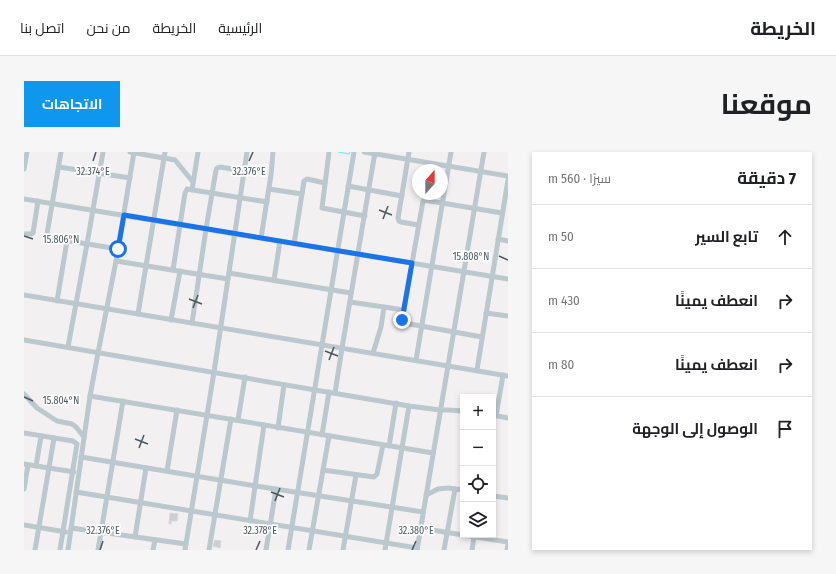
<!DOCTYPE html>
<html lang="ar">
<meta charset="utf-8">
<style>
body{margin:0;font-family:"Fira Sans Condensed",Cairo,sans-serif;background:#f6f6f6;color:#202124;direction:rtl}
.controls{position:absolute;right:12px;bottom:12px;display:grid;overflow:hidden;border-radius:0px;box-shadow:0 2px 6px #0003}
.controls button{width:36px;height:36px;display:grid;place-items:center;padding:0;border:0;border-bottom:1px solid #e0e0e0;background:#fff;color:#202124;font:20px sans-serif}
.compass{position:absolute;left:388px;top:12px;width:36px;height:36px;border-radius:50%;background:#fff;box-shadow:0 2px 6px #0003;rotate:21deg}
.stop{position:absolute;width:12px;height:12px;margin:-9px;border:3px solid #1a73e8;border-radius:50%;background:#fff}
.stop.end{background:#1a73e8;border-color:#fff;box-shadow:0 1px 4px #0008}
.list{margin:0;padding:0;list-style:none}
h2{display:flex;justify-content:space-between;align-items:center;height:52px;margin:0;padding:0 16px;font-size:17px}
h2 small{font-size:13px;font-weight:400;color:#757577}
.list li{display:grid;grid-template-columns:26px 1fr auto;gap:12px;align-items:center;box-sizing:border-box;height:64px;padding:0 16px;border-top:1px solid #e0e0e0}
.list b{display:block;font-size:15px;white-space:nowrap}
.list em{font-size:13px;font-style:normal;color:#757577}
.icon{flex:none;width:22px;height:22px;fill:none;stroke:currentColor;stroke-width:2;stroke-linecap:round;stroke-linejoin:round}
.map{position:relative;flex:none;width:484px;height:398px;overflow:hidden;direction:ltr;border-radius:0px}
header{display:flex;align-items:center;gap:24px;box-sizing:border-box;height:56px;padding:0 20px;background:#fff;border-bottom:1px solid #e0e0e0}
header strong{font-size:19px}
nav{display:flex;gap:22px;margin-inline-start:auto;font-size:14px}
.intro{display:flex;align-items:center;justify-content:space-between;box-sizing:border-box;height:96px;padding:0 24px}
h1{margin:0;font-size:28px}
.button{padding:10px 18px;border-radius:0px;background:#0f96ef;color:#fff;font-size:14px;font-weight:700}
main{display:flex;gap:24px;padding:0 24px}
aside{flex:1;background:#fff;border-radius:0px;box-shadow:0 2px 6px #0003}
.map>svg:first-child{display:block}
</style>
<header>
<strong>الخريطة</strong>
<nav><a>الرئيسية</a><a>الخريطة</a><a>من نحن</a><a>اتصل بنا</a></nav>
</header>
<div class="intro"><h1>موقعنا</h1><a class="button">الاتجاهات</a></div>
<main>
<aside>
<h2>7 دقيقة<small>سيرًا · 560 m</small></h2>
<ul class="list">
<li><svg class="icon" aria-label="ahead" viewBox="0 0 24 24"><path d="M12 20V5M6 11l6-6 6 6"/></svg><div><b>تابع السير</b></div><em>50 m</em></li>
<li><svg class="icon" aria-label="right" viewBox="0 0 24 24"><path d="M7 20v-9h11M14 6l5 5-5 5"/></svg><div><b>انعطف يمينًا</b></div><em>430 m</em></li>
<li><svg class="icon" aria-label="right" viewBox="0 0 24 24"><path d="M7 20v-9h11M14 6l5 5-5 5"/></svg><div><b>انعطف يمينًا</b></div><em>80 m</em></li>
<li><svg class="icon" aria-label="arrive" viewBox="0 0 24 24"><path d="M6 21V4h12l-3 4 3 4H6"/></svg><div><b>الوصول إلى الوجهة</b></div></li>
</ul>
</aside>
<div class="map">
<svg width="484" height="398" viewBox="0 0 484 398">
<rect width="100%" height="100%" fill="#f3f0f1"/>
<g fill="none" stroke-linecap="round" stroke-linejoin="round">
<path stroke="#88edf1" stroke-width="1.5" d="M315 0 325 2 326 0"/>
</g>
<g fill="#cacfd3" stroke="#d4d8dc">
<path d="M146 361 154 362 153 369H147V372H145Z"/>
<path d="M191 388 197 389 196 396 189 394Z"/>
</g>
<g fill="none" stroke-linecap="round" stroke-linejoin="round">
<g stroke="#bbc8ce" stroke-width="5">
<path d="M37 0 23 82 24 84 27 86 94 97"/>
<path d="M106 0 151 8 169 30"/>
<path d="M305 0 298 56 341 64"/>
<path d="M340 0 484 24"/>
<path d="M385 0 374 66 375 69 377 70 394 73"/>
<path d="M35 15 106 26"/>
<path d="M0 17 3 0"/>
<path d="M324 34 378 44"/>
<path d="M245 37 278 42"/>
<path d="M168 38 174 0"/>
<path d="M0 47 484 127"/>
<path d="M0 82H7L9 81 14 49"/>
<path d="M237 86 247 23 249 0"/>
<path d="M474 87 484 89"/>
<path d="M270 92 280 29 283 27 301 31"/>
<path d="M92 109 204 127"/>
<path d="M149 118 161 41 163 37 243 50"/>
<path d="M205 121 327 141"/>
<path d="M250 128 256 89"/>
<path d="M0 143 484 224"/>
<path d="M33 149 43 89"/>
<path d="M326 150 360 155 357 175 349 201"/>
<path d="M360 155 380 158"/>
<path d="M462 161 484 164"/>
<path d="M114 162 141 0"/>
<path d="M147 168 156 119"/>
<path d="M168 171 182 77 192 18 193 16 196 15 220 19"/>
<path d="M458 185 380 171 378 168 399 49 400 48 478 61"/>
<path d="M0 188 385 254 416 258H425L439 259"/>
<path d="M44 195 63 92 79 0"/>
<path d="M392 208 427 0"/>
<path d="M453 218 484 28"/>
<path d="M311 241 318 196 351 0"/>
<path d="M0 242 13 256 33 269 48 272 52 275 60 285"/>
<path d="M66 244 409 301"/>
<path d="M469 263 484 266"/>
<path d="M472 264 479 223"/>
<path d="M214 268 221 225"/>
<path d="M254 276 260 233"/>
<path d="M0 281 49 289 53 292 36 398"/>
<path d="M298 283 305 240"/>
<path d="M365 294 372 251"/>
<path d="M57 305 232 334 399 360"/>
<path d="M0 312 50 320"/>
<path d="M12 314 17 284"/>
<path d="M299 318 350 325 353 322 359 293"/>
<path d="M143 319 153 258"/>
<path d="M0 337 4 313"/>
<path d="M52 340 393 396"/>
<path d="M402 343 414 337 424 336 439 338"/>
<path d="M469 344 484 346"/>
<path d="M226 369 240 273"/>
<path d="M0 373 42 380"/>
<path d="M47 376 162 392"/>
<path d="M396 376 439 383"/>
<path d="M439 383 484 390"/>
<path d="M111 385 122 316"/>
<path d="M11 398 30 286"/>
<path d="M44 398 66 244 74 201 92 109 110 0"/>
<path d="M74 398 99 249"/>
<path d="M129 398 131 388"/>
<path d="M161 398 190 220 223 0"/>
<path d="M185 398 207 267"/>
<path d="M242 398 252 337"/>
<path d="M264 398 330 0"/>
<path d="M285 398 305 284"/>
<path d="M319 398 332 323"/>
<path d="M361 398 385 254"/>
<path d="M393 398 460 0"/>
<path d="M420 398 431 337"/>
<path d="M448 398 450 385"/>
<path d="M483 398 484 391"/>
</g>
</g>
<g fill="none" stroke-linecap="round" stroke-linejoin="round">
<path stroke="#1a73e8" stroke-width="5" d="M94 97 100 63 388 111 378 168"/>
</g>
<path fill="none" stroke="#47585f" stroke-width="1.5" d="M69 9 72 0M225 9 229 0M355 58 368 63M359 67 364 54M0 84 9 87M475 104 484 108M165 147 178 152M169 156 174 143M301 199 314 204M305 208 310 195M0 245 9 249M111 287 124 292M115 296 120 283M247 340 260 345M251 349 256 336M76 398 79 389M232 398 236 389M388 398 392 389"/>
<g font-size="10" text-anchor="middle" fill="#47585f" stroke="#fff" stroke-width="3.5" stroke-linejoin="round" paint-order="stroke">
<text x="69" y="23">32.374°E</text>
<text x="225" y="23">32.376°E</text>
<text x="37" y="91">15.806°N</text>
<text x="447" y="108">15.808°N</text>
<text x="37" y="252">15.804°N</text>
<text x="79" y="382">32.376°E</text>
<text x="236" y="382">32.378°E</text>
<text x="392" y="382">32.380°E</text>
</g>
</svg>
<div class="controls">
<button>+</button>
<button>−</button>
<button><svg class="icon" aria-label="locate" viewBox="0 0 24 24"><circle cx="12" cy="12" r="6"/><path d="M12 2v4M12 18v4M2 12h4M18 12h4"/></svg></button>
<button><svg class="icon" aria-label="layers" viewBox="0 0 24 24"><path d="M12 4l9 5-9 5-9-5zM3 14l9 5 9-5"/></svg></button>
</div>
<svg class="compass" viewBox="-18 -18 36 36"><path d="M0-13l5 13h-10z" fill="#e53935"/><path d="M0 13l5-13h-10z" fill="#757577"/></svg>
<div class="stop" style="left:94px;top:97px"></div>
<div class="stop end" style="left:378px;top:168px"></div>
</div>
</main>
